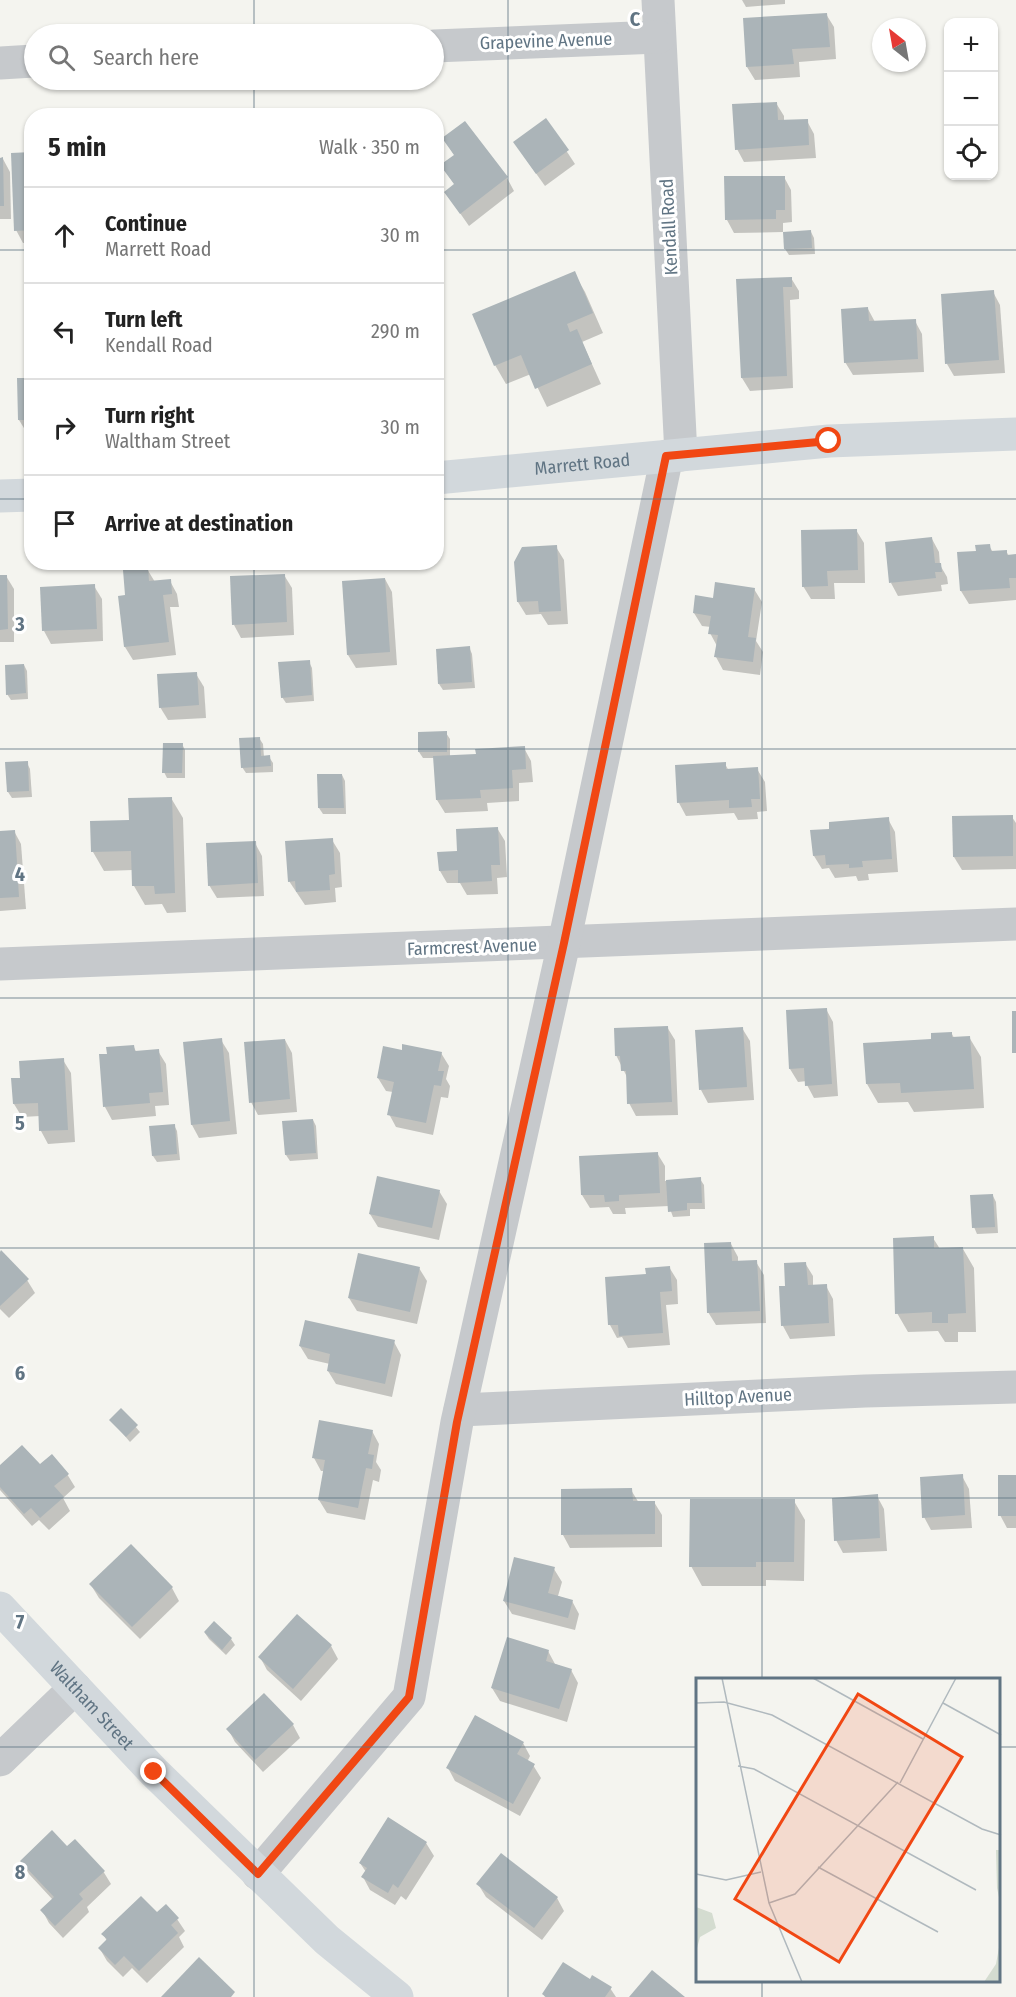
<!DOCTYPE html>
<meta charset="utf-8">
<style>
body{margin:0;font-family:"Fira Sans Condensed",sans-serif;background:#f2f2f2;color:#222}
.controls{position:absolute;right:18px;top:18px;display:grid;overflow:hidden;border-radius:12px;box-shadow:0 2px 4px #0004}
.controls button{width:54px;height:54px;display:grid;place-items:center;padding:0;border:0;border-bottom:2px solid #e0e0e0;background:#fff;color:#222;font:30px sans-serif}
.compass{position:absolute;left:872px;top:18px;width:54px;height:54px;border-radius:50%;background:#fff;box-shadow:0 2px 4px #0004;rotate:329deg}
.stop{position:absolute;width:18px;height:18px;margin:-14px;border:4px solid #f14713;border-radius:50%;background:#fff}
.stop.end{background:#f14713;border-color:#fff;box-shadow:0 2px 6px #0008}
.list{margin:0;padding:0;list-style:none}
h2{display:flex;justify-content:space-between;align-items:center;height:78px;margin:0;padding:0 24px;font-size:26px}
h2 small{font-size:20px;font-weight:400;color:#767676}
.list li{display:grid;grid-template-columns:39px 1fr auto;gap:18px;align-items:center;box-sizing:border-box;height:96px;padding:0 24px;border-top:2px solid #e0e0e0}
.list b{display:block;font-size:22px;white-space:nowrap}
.list p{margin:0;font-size:20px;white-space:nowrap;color:#767676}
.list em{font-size:20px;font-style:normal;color:#767676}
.icon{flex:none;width:33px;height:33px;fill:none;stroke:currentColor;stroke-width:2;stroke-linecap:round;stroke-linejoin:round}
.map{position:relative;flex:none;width:1016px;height:1997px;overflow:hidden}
.search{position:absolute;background:#fff;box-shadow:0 2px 4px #0004;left:24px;top:24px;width:420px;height:66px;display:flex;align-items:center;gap:15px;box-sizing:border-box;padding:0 21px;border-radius:33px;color:#767676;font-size:22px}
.panel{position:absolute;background:#fff;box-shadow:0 2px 4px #0004;left:24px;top:108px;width:420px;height:462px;border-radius:24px}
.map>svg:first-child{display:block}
</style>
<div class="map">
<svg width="1016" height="1997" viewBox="0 0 1016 1997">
<rect width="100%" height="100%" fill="#f4f4ef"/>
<g fill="#0003">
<path d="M742 0H785V4L746 7Z"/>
<path d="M826 14 834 27 836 59 799 62 800 77 755 80 747 67Z"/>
<path d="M776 103 784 116V122L807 121 814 134 816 158 744 162 737 149Z"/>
<path d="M546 120 575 164 545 186 523 155Z"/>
<path d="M464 124 507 178 514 191 469 226 446 193 455 185 442 166 455 156 444 139Z"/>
<path d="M32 154V243H23L16 230Z"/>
<path d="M0 159H3L10 172 11 219H0Z"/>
<path d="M784 177 791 190 792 222 783 223V232L734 233 727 220Z"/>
<path d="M811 232 814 238 815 254 789 255 785 249 784 233Z"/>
<path d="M574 273 585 292 603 333 582 342 601 384 547 407 531 374 506 384 495 365Z"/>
<path d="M791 278 799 291V299L790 300 793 388 750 391 742 378 738 281Z"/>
<path d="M993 292 1000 305 1005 373 954 376 947 364Z"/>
<path d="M868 309 875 322 915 321 922 334 924 372 853 375 845 362Z"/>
<path d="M32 362V433H27L19 420 26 379Z"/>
<path d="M856 530 864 543 865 583H834L835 599H811L803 586Z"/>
<path d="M932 539 939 552 940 565 947 577 948 584 941 585 942 591 898 596 891 583Z"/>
<path d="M989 546 993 552 1006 551 1009 556 1016 555V600L969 604 961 591 958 554 977 552Z"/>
<path d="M556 547 564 560 568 624 548 625 541 614 526 615 518 602Z"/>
<path d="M147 569 155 582 170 581 177 594 179 607H170L176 655 133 660 125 647 127 596Z"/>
<path d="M284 575 292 588 294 635 241 638 234 625Z"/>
<path d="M0 576H6L14 589V642H0Z"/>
<path d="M385 579 392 592 397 665 356 668 348 655Z"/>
<path d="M94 586 102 599 103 641 51 644 44 631Z"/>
<path d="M754 589 762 602 756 641 763 652 760 675 723 670 716 657 717 646 710 633 711 627 702 626 694 613 714 600Z"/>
<path d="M469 647 472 654 475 688 443 690 439 684Z"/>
<path d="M309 662 312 668 314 701 286 703 282 697Z"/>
<path d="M24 665 27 671 28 699 11 700 7 694Z"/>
<path d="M196 674 204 687 206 718 168 720 160 707Z"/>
<path d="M446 733 450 739V757L477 755 524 748 531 761 533 782 519 783V801L487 803 488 811 445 813 437 800 435 758H423L419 752Z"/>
<path d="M259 738 263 744 264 757H269L273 763V772L246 773 242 767Z"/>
<path d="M182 744 185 750V778H167L164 772Z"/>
<path d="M27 763 30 769 32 797 12 798 8 792Z"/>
<path d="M725 764 729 771 757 769 765 782 767 811 757 812 758 819 738 820 734 813 686 816 679 803 677 766Z"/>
<path d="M342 775 345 781 346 814H323L319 808Z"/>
<path d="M171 798 183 818 186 912 167 913 162 904 145 905 134 886 133 870 104 871 93 852 130 821Z"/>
<path d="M1012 817 1016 823V869L962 870 954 857Z"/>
<path d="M888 819 895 832 898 872 868 874 869 880 858 881 856 876 835 878 829 868 822 869 814 856 812 831 831 830Z"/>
<path d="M497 828 505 841 507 877 497 878 498 894 467 895 460 883H447L440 871 458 852Z"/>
<path d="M14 831 21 844 26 909 0 911V832Z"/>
<path d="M332 840 340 853 342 887 335 888 336 902 305 905 289 881Z"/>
<path d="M255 843 262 856 264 896 217 898 209 885Z"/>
<path d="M826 1009 833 1022 838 1096 814 1098 807 1085V1081L798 1082 790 1069Z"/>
<path d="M667 1027 675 1040 678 1115 636 1116 629 1103 628 1079 616 1055Z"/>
<path d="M742 1028 750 1041 754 1100 708 1103 701 1090Z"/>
<path d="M952 1034 954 1038 969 1037 981 1057 984 1108 914 1112 908 1102 878 1103 867 1084 933 1040Z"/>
<path d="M221 1040 229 1053 237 1134 199 1138 192 1125 184 1044Z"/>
<path d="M285 1040 292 1053 297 1112 258 1115 251 1102Z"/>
<path d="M133 1046 137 1053 158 1051 166 1064 169 1105 155 1106 156 1116 112 1120 105 1107 109 1055Z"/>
<path d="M403 1052 441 1053 449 1066 446 1079 450 1086 448 1098 441 1097 433 1135 396 1127 389 1114 393 1092 386 1091 378 1078Z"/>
<path d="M63 1060 71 1073 75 1142 48 1144 41 1131 40 1116 22 1117 14 1104 22 1079Z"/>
<path d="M313 1120 316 1126 318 1159 290 1161 286 1155Z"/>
<path d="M174 1125 177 1131 180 1160 157 1162 153 1156Z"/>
<path d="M657 1153 665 1166V1181L700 1179 704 1185 705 1209H690V1216L673 1217 669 1206 625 1208 626 1214H613L609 1207 590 1208 582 1195 580 1157Z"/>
<path d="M439 1191 447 1204 439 1240 378 1227 370 1214Z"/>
<path d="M993 1196 996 1202 998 1233 977 1234 974 1227Z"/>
<path d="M933 1238 940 1249H963L974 1268 976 1332H958V1342H945L938 1331 908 1332 897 1313Z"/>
<path d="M731 1244 738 1257V1263L756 1262 764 1275 766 1323 716 1325 708 1312Z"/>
<path d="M0 1254 27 1280 35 1293 9 1318 0 1309Z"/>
<path d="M805 1263 813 1276V1287L826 1286 833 1299 835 1336 790 1339 783 1326 786 1287Z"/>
<path d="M669 1267 677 1280 678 1304 666 1305 670 1345 628 1348 622 1337 617 1338 610 1325 648 1276Z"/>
<path d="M419 1268 427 1281 417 1324 357 1311 349 1298Z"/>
<path d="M394 1342 401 1355 392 1397 336 1384 328 1371 330 1364 308 1359 300 1346Z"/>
<path d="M121 1410 140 1432 130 1442 111 1420Z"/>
<path d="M372 1431 379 1444 376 1462 381 1470 379 1482 373 1480 365 1520 327 1513 319 1500 325 1471H321L314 1458Z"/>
<path d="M40 1466 67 1474 75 1487 63 1498 70 1511 49 1530 39 1520 32 1526 0 1490V1467Z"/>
<path d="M962 1476 969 1489 972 1528 931 1530 924 1517Z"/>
<path d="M1016 1476V1528H1007L1000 1515Z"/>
<path d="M631 1490 639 1503 654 1502 662 1515V1547L570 1548 563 1535Z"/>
<path d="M877 1496 884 1509 887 1551 843 1553 836 1540Z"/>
<path d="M794 1501 805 1520 804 1581 766 1580V1586H702L691 1566Z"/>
<path d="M554 1569 562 1582 558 1596 572 1601 579 1614 575 1630 512 1614 504 1601Z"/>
<path d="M91 1585 172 1588 179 1601 140 1639 99 1598Z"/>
<path d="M215 1623 231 1639 235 1645 226 1655 209 1639 205 1633Z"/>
<path d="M331 1646 338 1659 301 1701 267 1670 260 1657Z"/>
<path d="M548 1651 555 1664 571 1670 578 1683 567 1722 500 1701 492 1688Z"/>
<path d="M293 1725 300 1738 263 1772 235 1742 228 1729Z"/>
<path d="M523 1743 530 1756 527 1762 533 1765 541 1778 520 1816 455 1781 448 1768Z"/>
<path d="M426 1843 434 1856 406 1900 401 1896 395 1905 370 1890 363 1877 366 1872 360 1863Z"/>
<path d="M67 1848 103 1871 111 1884 87 1907 89 1912 63 1938 49 1923 42 1910 53 1900 29 1874 22 1861Z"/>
<path d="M478 1884 557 1898 564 1911 542 1940 486 1897Z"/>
<path d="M157 1914 177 1919 185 1931 179 1937 184 1947 147 1983 132 1968 123 1977 107 1961 100 1949 107 1941 103 1934Z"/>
<path d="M610 1988 616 1997H545L544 1995Z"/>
</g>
<g fill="#abb4b8">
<path d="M827 13 830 47 792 49 794 64 746 67 743 18Z"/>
<path d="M777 102 778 120 808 119 809 145 735 150 732 104Z"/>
<path d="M546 118 569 150 536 174 513 142Z"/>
<path d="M465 121 508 177 460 214 444 192 454 184 440 165 454 155 442 138Z"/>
<path d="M32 152V230L14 231 11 153Z"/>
<path d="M3 157 4 206H0V158Z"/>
<path d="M724 176H785V210H776V219L725 220Z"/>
<path d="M811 230 812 248 784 249 783 232Z"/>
<path d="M575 271 593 313 567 324 570 332 577 329 592 364 535 389 521 355 494 366 472 314Z"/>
<path d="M792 277V287H783L787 376 741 378 736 279Z"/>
<path d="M994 290 999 360 945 364 941 294Z"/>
<path d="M868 307 869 321 916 319 918 359 844 363 841 309Z"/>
<path d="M24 360H32V420H18L17 378H24Z"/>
<path d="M857 529 858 570 827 571 828 586 802 587 801 530Z"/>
<path d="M932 537 935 563H941L942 572H935L936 578 889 583 885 542Z"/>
<path d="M990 544 991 551 1007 550V555L1016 554V578H1009L1010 588 960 591 957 552 976 551 975 545Z"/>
<path d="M557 545 561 611 539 612 538 601 517 602 514 562 522 547Z"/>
<path d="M148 567 149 581 171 579 172 594 163 595 169 642 124 647 118 596 125 595 123 570Z"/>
<path d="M285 574 287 622 232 625 230 576Z"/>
<path d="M0 575H7L8 629 0 630Z"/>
<path d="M385 578 390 652 347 655 342 581Z"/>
<path d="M715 582 755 588 748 637 756 638 753 662 714 657 718 635 708 634 711 616 693 613 695 595 713 598Z"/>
<path d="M95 584 97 629 42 631 40 587Z"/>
<path d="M470 646 472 682 438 684 436 649Z"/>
<path d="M310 660 312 695 281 698 278 662Z"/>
<path d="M24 664 26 693 6 695 5 665Z"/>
<path d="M197 672 199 705 159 708 157 674Z"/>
<path d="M447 731V752H418V732Z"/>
<path d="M260 737 261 756 270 755 271 766 241 768 239 738Z"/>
<path d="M163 743H183L182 773H162Z"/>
<path d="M525 746 526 769 512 770 513 788 480 790 481 798 436 800 433 756 476 754 475 749Z"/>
<path d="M28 761 29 791 7 792 5 762Z"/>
<path d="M726 762V769L758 767 760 799H751L752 807 729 808V800L677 803 675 765Z"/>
<path d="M317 774H342L344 808H318Z"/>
<path d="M172 797 175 893 155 894 154 886H132L131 851 91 852 90 821 129 820 128 798Z"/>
<path d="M1013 815V856L953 857 952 816Z"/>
<path d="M889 817 892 859 862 861 863 867 849 868V864L826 865 825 855 813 856 810 830 829 829V822Z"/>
<path d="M498 827 500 865H491L492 881 458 883V870L439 871 437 852 457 851 456 829Z"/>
<path d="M15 830 19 897 0 898V831Z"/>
<path d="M333 838 335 874 329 875 330 890 296 892 295 881 288 882 285 841Z"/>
<path d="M256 841 258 883 208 886 206 843Z"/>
<path d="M827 1008 832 1084 805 1086 804 1068 789 1069 786 1010Z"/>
<rect x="1012" y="1011" width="4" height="42"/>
<path d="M668 1026 672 1102 627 1104 626 1071H621L620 1056H615L614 1028Z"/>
<path d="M743 1027 747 1087 699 1090 695 1030Z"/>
<path d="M952 1032V1037L970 1036 974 1089 901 1093 900 1083 866 1084 863 1043 931 1039V1033Z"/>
<path d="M222 1038 230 1121 191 1125 183 1042Z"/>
<path d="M285 1039 290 1099 249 1103 244 1042Z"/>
<path d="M402 1044 442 1052 438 1071H444L441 1086 434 1085 426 1123 387 1115 394 1082 377 1078 383 1046 402 1050Z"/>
<path d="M134 1045 135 1051 159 1049 163 1092 149 1093 150 1103 103 1107 99 1054H107L106 1047Z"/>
<path d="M64 1058 68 1130 39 1131 38 1103 13 1104 11 1078H20L19 1061Z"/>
<path d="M313 1119 316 1153 285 1155 282 1121Z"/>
<path d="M175 1124 177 1154 152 1156 149 1126Z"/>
<path d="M658 1152 660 1193 619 1195V1201L605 1202 604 1195H581L579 1156Z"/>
<path d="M377 1176 440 1190 432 1228 369 1214Z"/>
<path d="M701 1177 702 1203H687V1210L668 1212 666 1180Z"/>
<path d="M993 1194 995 1227 972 1228 970 1195Z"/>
<path d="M934 1236V1248L963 1247 966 1313 948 1314V1323H932V1312L895 1314 893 1238Z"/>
<path d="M731 1242 732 1261 757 1260 760 1311 707 1313 704 1243Z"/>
<path d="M1 1250 29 1279 0 1306V1252Z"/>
<path d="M358 1253 420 1267 410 1312 348 1298Z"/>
<path d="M806 1262 808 1285 827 1284 829 1323 781 1326 779 1286H785L784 1263Z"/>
<path d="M670 1266 672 1291 660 1292 663 1333 619 1336 618 1325H608L605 1277 646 1274 645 1268Z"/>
<path d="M305 1320 395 1340 385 1384 327 1371 330 1354 299 1346Z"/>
<path d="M121 1408 138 1425 126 1437 109 1420Z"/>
<path d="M319 1420 373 1430 368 1454 374 1455 372 1469 366 1468 358 1508 318 1500 325 1460 312 1458Z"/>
<path d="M22 1445 40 1464 52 1454 69 1474 54 1486 64 1497 40 1518 31 1508 24 1514 0 1487V1465Z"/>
<path d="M963 1474 965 1515 922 1518 920 1477Z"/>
<rect x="998" y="1475" width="18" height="41"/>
<path d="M632 1488 633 1501H655V1534L561 1535V1489Z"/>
<path d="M878 1494 880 1538 834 1541 832 1498Z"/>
<path d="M690 1499H795L794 1562H756V1567H689Z"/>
<path d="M131 1544 173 1587 132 1627 89 1584Z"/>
<path d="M514 1557 555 1567 548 1593 573 1600 568 1618 503 1601Z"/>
<path d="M297 1614 332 1645 293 1689 258 1657Z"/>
<path d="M214 1621 232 1638 222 1650 204 1632Z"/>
<path d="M507 1637 549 1650 546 1661 572 1669 559 1709 491 1688Z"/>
<path d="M264 1693 294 1724 255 1760 226 1729Z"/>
<path d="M475 1715 524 1742 517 1754 535 1764 513 1804 446 1768Z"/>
<path d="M388 1817 427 1842 398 1888 393 1884 388 1893 361 1877 367 1868 359 1863Z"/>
<path d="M52 1830 67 1846 75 1839 105 1871 79 1894 83 1899 55 1926 40 1910 54 1897 20 1861Z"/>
<path d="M501 1853 558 1897 534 1928 476 1884Z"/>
<path d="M141 1896 157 1912 166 1904 179 1918 171 1925 178 1933 139 1971 124 1956 115 1965 98 1948 107 1939 101 1934Z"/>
<path d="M199 1957 235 1992 231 1997H161Z"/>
<path d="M563 1962 590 1979 592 1975 612 1987 605 1997H546L542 1994Z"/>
<path d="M652 1970 685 1997H629Z"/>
</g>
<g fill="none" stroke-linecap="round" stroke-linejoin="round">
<g stroke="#c6c9cc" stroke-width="33">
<path d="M658 0 681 455"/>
<path d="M434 46 659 37"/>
<path d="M0 63 34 61"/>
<path d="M0 964 1016 924"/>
<path d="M460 1410 865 1391 1016 1387"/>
<path d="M0 1760 75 1688"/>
<path d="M258 1874 409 1697 457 1422 564 943 667 456"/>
</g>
<g stroke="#d2d8dc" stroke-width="33">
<path id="s1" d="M436 478 829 441 1016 434"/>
<path d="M0 496 32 495"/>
</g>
<path stroke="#d2d8dc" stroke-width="33" id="s2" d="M0 1608 154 1772 327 1940 397 1997"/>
</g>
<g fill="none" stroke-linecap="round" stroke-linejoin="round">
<path stroke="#f14713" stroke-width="8" d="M154 1772 258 1874 409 1697 457 1422 564 943 666 456 829 441"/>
</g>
<path fill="none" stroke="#607483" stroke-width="1.5" stroke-opacity="0.55" d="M254 0V34M508 0V1997M762 0V1679M254 80V116M0 250H32M436 250H1016M0 499H32M436 499H1016M254 562V1997M0 749H1016M0 998H1016M0 1248H1016M0 1498H1016M0 1747H698M1000 1747H1016M762 1980V1997"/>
<g text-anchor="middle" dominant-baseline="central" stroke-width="6" stroke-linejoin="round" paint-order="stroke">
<g font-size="18" fill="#607483" stroke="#fff">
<text transform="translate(546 41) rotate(-2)">Grapevine Avenue</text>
<text transform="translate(669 227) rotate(-93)">Kendall Road</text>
<text stroke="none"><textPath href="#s1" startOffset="147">Marrett Road</textPath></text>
<text transform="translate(472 947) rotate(-2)">Farmcrest Avenue</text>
<text transform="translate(738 1397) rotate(-3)">Hilltop Avenue</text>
<text stroke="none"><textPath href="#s2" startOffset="134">Waltham Street</textPath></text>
</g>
</g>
<g transform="translate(696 1678)">
<rect width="304" height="304" fill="#f4f4ef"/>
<path d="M300 172H304V224L301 210ZM0 229 16 235 20 250 4 259 0 274ZM304 264V304H288L300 286Z" fill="#d4dcd0"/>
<path fill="none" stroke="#b0b9be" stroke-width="1.5" d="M26 0 73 225 106 304M117 0 227 61M0 25 28 24 76 37 286 151 305 157M247 25 305 57M42 88 58 91 280 212M204 105 260 0M122 189 242 254M0 196 30 202 65 194M73 225 99 216 202 104"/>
<path fill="#f14713" fill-opacity="0.15" stroke="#f14713" stroke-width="3" d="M162 16 266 79 143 284 39 221Z"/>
<rect width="304" height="304" fill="none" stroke="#607483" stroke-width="3"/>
</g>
<g font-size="20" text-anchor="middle" font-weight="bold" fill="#607483" stroke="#fff" stroke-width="6" stroke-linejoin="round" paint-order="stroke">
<text x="635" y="26">C</text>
<text x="20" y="631">3</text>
<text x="20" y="881">4</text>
<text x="20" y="1130">5</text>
<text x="20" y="1380">6</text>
<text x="20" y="1629">7</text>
<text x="20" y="1879">8</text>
</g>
</svg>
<div class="controls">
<button>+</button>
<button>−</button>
<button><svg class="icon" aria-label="locate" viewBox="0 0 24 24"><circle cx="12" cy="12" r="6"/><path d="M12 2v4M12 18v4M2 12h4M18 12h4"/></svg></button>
</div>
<svg class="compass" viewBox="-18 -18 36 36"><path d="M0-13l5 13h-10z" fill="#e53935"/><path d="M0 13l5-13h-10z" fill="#767676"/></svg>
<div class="stop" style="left:829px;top:441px"></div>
<div class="stop end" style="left:154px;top:1772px"></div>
<div class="search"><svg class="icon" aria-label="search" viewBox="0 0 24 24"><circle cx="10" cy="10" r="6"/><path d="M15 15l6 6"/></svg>Search here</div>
<section class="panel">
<h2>5 min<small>Walk · 350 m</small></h2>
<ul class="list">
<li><svg class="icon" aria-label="ahead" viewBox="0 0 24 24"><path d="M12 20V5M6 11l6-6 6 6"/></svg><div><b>Continue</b><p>Marrett Road</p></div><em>30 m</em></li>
<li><svg class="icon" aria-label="left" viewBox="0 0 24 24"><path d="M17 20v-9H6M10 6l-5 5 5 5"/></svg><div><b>Turn left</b><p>Kendall Road</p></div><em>290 m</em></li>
<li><svg class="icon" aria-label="right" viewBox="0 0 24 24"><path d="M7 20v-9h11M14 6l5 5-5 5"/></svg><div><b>Turn right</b><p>Waltham Street</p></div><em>30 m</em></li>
<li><svg class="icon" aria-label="arrive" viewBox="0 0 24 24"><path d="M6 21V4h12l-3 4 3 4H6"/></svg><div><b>Arrive at destination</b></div></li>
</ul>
</section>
</div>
